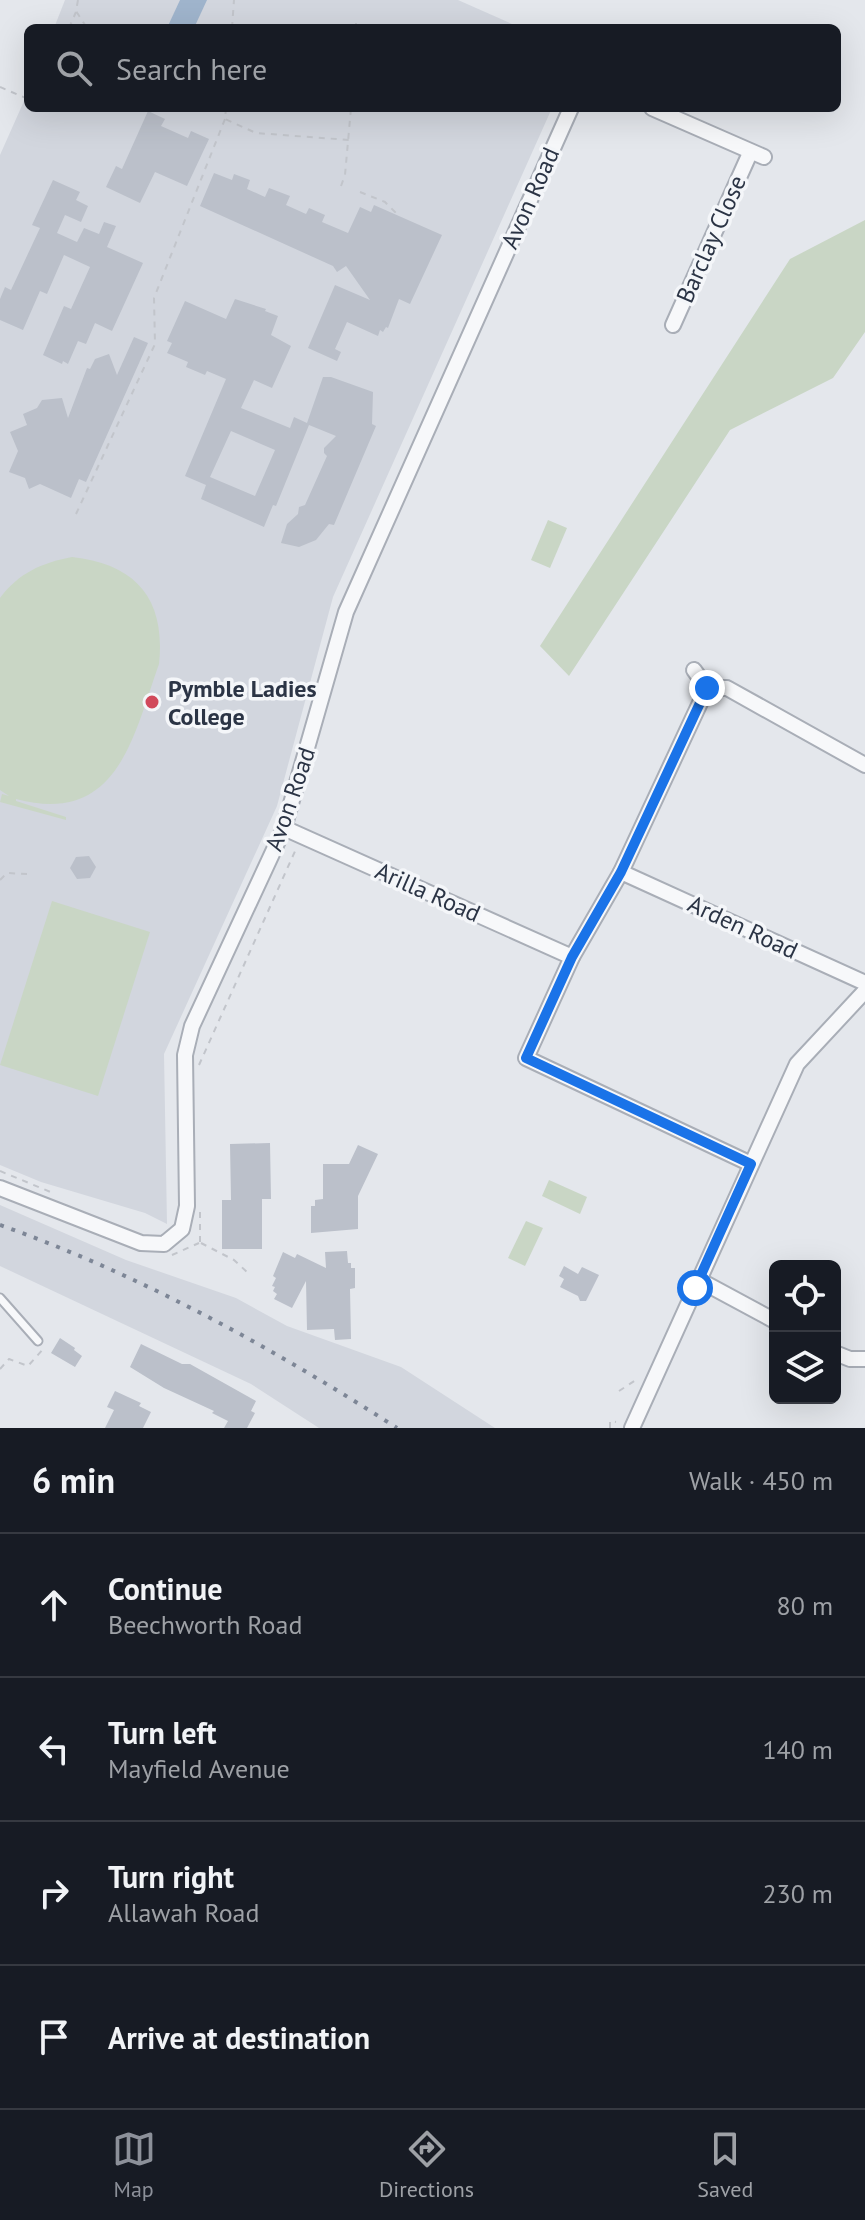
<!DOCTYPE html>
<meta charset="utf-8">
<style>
body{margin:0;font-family:"PT Sans",sans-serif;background:#20242c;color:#f1f3f6}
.controls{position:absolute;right:24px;bottom:24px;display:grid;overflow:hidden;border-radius:12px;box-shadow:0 8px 32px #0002}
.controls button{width:72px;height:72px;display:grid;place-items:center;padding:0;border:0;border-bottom:2px solid #363941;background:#171b24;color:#f1f3f6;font:40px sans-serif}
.stop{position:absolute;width:24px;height:24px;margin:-18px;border:6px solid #1a73e8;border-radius:50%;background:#fff}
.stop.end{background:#1a73e8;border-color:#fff;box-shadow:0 2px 8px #0008}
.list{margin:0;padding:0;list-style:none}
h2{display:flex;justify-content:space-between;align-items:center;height:104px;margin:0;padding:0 32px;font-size:34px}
h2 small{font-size:26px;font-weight:400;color:#9ea1a6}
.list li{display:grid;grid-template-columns:52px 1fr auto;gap:24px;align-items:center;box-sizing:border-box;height:144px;padding:0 32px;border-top:2px solid #363941}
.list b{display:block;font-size:30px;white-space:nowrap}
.list p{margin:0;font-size:26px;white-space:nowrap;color:#9ea1a6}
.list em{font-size:26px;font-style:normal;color:#9ea1a6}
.icon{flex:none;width:44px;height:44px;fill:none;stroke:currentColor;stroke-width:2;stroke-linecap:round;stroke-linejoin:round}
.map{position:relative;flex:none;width:865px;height:1428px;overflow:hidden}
.search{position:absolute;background:#171b24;box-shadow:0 8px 32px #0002;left:24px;right:24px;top:24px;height:88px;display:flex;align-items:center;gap:20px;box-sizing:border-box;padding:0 28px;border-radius:12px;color:#9ea1a6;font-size:30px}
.sheet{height:680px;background:#171b24}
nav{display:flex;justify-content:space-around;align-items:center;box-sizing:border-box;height:112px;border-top:2px solid #363941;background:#171b24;font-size:22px;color:#9ea1a6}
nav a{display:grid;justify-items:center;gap:4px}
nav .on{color:#8c9099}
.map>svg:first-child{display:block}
</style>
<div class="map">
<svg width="865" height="1428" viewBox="0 0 865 1428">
<rect width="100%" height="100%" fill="#e4e7ec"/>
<g fill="#d2d6de">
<path d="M65 0H458L521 28H54Z"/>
<path d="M28 92V108H552L333 597 277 806 164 1054 167 1224 145 1213 41 1182 0 1165V155Z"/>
<path d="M0 1205 126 1260 236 1298 287 1326 401 1367 495 1428H319L251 1384 0 1266Z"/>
</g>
<g fill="#c9d6c5">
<path d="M865 220V332L833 378 730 430 569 676 540 646 790 259Z"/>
<path d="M548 520 567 528 550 568 531 560Z"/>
<path d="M72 557C136 564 166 599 159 664 133 737 118 826 16 799V801L66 817V820L0 802 2 794 9 796 0 790V598C19 573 41 563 72 557Z"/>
<path d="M52 901 150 932 98 1096 0 1065Z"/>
<path d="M549 1180 587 1197 580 1214 542 1196Z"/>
<path d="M526 1221 543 1228 525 1266 508 1258Z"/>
</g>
<path fill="#9fb4cc" d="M180 0H207L194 28H167Z"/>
<g fill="#bbc0ca" fill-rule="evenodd">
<path d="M148 111 165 119 161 126 188 138 191 131 209 139 187 186 155 172 140 203 106 187 116 166 122 169Z"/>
<path d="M214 173 232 180 234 174 250 180 247 189 265 197 269 188 290 196 286 205 306 214 309 208 325 215 322 222 348 233 360 207 371 212 374 205 442 235 410 304 399 299 388 328 386 327 383 332 380 330 378 336 347 322 335 349 341 352 337 361 308 348 335 285 370 300 346 266 337 272 333 266 200 206Z"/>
<path d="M53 180 80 192 76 200 88 206 81 222 65 215 57 233 77 242 84 228 99 234 104 222 116 226 107 247 143 263 112 331 95 323 86 344 78 341 68 364 63 361 62 364 43 355 64 306 71 309 90 267 64 255 47 294 40 291 23 330 0 320V299L5 287 11 290 40 228 32 225Z"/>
<path d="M235 299 266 309 265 311 278 316 271 335 291 346 272 388 254 380 241 408 290 428 294 417 307 423 323 377H331L373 392 372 424 376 426 334 525 329 524 316 540 299 547 281 543 287 524 298 514 299 507 305 505 327 456 324 453V448L336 436 309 425 276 506 273 505 264 527 201 499 206 485 185 476 226 379 207 371 205 375 186 367 188 362 167 353 172 343 167 341 185 301 226 319ZM231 431 275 450 255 496 210 477Z"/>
<path d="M134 337 148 343 86 482 79 479 71 498 40 484 29 489 25 478 9 472 18 451 10 432 27 425 23 414 37 408 42 400 62 398 68 418 87 368 90 369 95 359 109 354 117 375Z"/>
<path d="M89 856 96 867 90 878 77 879 70 868 76 857Z"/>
<path d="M270 1143 271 1199H262V1249H222V1200H231L230 1144Z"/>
<path d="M358 1145 378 1154 358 1196V1229L311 1233V1206H315V1200L323 1199V1164H349Z"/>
<path d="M347 1251 348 1263H351V1268H355V1288L350 1289 351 1339 335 1340 334 1329 307 1330 306 1281 292 1308 274 1299 277 1294 273 1291 275 1287 272 1286 276 1278 273 1276 283 1252 295 1258 297 1254 326 1268 325 1252Z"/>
<path d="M564 1266 578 1274 582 1267 599 1275 586 1301H580L578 1296 560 1287 564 1279 559 1276Z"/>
<path d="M60 1338 75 1348 74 1350 82 1356 75 1367 51 1353Z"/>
<path d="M141 1344 182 1364H190L256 1401 251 1411 255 1413 247 1428H224L228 1421 212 1413 214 1411 164 1388 130 1367Z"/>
<path d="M115 1391 141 1403 139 1406 151 1412 143 1428H105L114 1410 107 1407Z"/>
</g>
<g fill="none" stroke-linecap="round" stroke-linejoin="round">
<defs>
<path id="service" d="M0 1298 38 1341"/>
<g id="minor">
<path d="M652 108 764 157"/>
<path d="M673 325 750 153"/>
<path d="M694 670 707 688"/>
<path d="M707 688 621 872 572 957 526 1058 751 1164"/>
<path d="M707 688H727L865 765"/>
<path d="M284 828 572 957"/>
<path d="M621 872 865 983"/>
<path d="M0 1188 141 1243 164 1244 182 1229 187 1206 185 1055 192 1026 284 828 346 612 571 108"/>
<path d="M699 1280 775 1321"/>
<path d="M835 1353 850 1359H865"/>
<path d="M632 1428 797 1064 865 991"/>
</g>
</defs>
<use href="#service" stroke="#a9aeb7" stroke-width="11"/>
<use href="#minor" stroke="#a9aeb7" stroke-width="18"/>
<g stroke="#c2c5cb" stroke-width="2" stroke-dasharray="6 6" stroke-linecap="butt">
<path d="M78 0 76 11 87 28"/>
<path d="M69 28 76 12"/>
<path d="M232 28 234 0"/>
<path d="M356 28V23"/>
<path d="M0 87 28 99"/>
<path d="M226 108 225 119 256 133 349 140"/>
<path d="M341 186 345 175 351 108"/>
<path d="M360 192 385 202 398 215"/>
<path d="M76 514 155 344 154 298 225 119"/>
<path d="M0 880 7 873 27 874"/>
<path d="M199 1065 296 849"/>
<path d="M0 1171 53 1193"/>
<path d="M200 1212V1243"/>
<path d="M201 1243 234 1260 247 1272"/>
<path d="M172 1255 199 1243"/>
<path d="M0 1369 9 1359 28 1366 44 1348"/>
<path d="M619 1391 639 1378"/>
<path d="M610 1428V1421L616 1422"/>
</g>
<use href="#service" stroke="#f7f8fa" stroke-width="7"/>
<use href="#minor" stroke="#f7f8fa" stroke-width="14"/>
<path stroke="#7d8696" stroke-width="4" stroke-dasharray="4 8" stroke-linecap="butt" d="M0 1225C141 1275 271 1347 397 1428"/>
</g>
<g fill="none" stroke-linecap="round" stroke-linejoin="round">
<path stroke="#1a73e8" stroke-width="10" d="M695 1288 751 1164 526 1058 572 957 621 872 707 688"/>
</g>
<circle fill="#d1495b" stroke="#f4f6f9" stroke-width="3" cx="152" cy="702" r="8"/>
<g text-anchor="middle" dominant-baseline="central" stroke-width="7" stroke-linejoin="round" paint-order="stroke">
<g font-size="24" fill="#2b3445" stroke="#f4f6f9">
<text transform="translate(530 198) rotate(-66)">Avon Road</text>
<text transform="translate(711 239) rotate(-66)">Barclay Close</text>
<text transform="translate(290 799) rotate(-71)">Avon Road</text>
<text transform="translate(428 892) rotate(24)">Arilla Road</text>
<text transform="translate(743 927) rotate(25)">Arden Road</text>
</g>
<g font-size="24" font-weight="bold" fill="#2b3445" stroke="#f4f6f9" text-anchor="start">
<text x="168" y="688">Pymble Ladies<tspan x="168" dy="28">College</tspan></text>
</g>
</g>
</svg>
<div class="controls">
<button><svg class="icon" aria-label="locate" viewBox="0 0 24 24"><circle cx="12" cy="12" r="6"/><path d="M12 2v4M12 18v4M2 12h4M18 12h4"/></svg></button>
<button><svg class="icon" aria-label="layers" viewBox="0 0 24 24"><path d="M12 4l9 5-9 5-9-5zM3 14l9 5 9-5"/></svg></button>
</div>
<div class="stop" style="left:695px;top:1288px"></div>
<div class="stop end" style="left:707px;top:688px"></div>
<div class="search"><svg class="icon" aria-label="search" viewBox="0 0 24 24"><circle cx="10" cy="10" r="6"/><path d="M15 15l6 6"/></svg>Search here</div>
</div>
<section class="sheet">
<h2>6 min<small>Walk · 450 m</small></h2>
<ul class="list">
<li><svg class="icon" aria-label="ahead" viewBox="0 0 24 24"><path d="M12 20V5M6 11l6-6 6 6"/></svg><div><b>Continue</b><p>Beechworth Road</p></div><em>80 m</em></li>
<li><svg class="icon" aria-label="left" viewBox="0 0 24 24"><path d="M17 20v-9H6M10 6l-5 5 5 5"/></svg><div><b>Turn left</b><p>Mayfield Avenue</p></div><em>140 m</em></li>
<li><svg class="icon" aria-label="right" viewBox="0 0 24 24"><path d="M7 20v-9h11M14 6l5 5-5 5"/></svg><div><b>Turn right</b><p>Allawah Road</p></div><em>230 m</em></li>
<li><svg class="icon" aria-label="arrive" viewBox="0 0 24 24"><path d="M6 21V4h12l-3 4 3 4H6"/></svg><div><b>Arrive at destination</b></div></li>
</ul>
</section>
<nav>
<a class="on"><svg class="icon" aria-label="map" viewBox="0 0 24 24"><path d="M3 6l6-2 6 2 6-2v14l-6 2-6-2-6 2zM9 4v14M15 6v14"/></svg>Map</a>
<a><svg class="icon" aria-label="directions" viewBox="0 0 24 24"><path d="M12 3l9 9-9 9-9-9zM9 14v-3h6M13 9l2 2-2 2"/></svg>Directions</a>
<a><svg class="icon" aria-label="saved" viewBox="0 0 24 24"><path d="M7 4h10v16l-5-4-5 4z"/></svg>Saved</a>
</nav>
